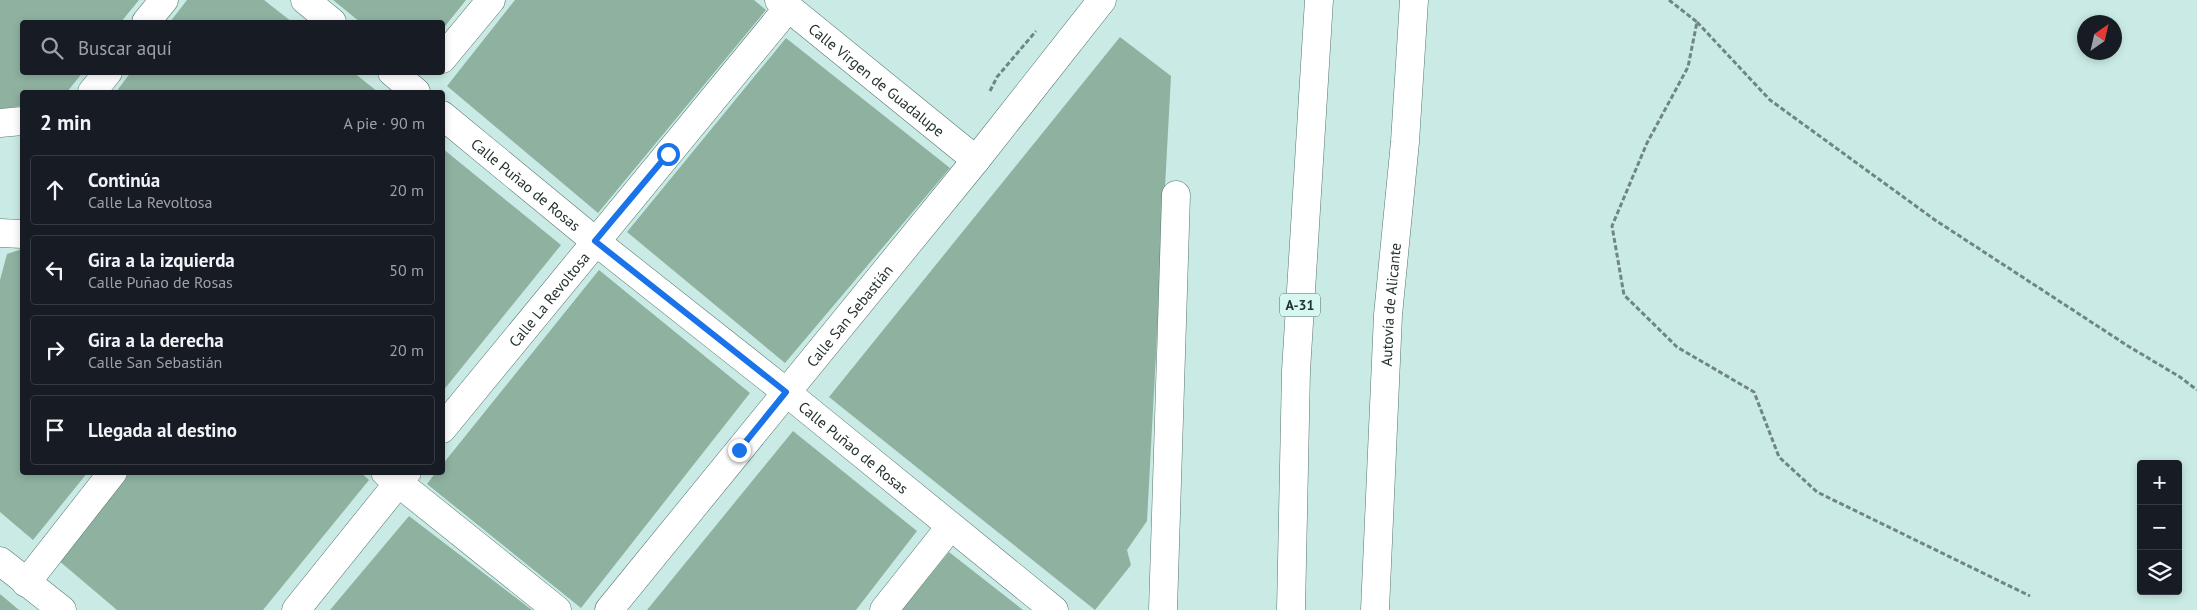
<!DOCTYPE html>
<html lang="es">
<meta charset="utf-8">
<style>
body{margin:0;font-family:"PT Sans",sans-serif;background:#242831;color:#f1f3f6}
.controls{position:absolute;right:15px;bottom:15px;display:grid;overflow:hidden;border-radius:5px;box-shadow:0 2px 8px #0003}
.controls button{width:45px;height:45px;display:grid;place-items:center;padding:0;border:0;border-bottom:1px solid #363941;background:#171b24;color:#f1f3f6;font:25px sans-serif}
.compass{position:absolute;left:2077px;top:15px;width:45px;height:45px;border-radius:50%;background:#171b24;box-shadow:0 2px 8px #0003;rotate:34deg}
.stop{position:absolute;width:15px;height:15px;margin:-11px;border:4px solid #1a73e8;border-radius:50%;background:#fff}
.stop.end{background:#1a73e8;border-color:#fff;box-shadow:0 1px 5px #0008}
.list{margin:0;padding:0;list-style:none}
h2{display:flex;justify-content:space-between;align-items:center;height:65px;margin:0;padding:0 20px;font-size:21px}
h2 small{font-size:16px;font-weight:400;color:#9ea1a6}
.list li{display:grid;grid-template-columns:32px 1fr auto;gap:15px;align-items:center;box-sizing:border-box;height:70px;margin:0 10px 10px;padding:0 10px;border:1px solid #363941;border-radius:5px}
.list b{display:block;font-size:19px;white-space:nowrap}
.list p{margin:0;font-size:16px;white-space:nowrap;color:#9ea1a6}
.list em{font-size:16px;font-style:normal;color:#9ea1a6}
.icon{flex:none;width:28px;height:28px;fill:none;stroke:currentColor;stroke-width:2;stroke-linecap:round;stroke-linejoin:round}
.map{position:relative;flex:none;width:2197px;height:610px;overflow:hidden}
.search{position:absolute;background:#171b24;box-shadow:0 2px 8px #0003;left:20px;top:20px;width:425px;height:55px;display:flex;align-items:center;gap:12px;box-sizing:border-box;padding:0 18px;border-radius:5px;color:#9ea1a6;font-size:19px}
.panel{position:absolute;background:#171b24;box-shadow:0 2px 8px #0003;left:20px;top:90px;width:425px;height:385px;border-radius:5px}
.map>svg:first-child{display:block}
</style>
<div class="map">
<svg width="2197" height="610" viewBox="0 0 2197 610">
<rect width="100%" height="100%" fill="#caebe5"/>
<g fill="#8fb2a0">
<path d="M0 0H139L121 22H22V72H83L67 92H22V106L0 109Z"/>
<path d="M187 0H264L292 22H170Z"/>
<path d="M333 0H466L442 30V22H360Z"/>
<path d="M515 0H754L766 10 598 213 447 86Z"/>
<path d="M1120 37 1171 76 1147 521 1127 550 1131 565 1095 610 829 397Z"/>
<path d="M786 38 950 168 785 363 627 232Z"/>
<path d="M131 72H353L378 92H116Z"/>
<path d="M442 148 561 245 442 392Z"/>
<path d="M22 249V472H88L33 540 0 512V280L7 254Z"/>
<path d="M599 270 750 393 581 608 427 484 436 472H442V465Z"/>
<path d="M793 431 917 531 856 610H647Z"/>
<path d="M128 472H360L369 480 263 610H117L58 560Z"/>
<path d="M409 516 532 610H330Z"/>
<path d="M949 552 1023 610H902Z"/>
<path d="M0 594 19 610H0Z"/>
</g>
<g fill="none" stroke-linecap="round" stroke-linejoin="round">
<defs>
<g id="minor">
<path d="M305 0 332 22"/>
<path id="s1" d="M779 0 976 160"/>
<path d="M146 22 164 0"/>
<path d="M442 59 491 0"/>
<path d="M392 72 416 92"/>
<path d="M92 92 108 72"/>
<path id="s2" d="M442 115 595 241 786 392 1054 610"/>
<path d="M0 123 22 121"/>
<path d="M0 233 22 234"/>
<path id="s3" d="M442 429 788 8"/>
<path d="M385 472 557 610"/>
<path d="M0 561 62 610"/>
<path d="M26 583 113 472"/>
<path d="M296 610 407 472"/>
<path id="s4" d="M609 610 976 160 1102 0"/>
<path d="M884 610 950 527"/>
<path d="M1163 610 1176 195"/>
</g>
<g id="highway">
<path d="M1291 610 1296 371 1319 0"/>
<path id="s5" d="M1375 610 1388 315 1405 142 1414 0"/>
</g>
</defs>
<use href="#minor" stroke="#577570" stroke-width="29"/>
<use href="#highway" stroke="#577570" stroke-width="29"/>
<g stroke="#708683" stroke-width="3" stroke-dasharray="5 2.5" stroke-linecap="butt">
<path d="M1669 0 1697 22 1688 67 1647 143 1612 226 1624 295 1677 347 1754 392 1779 457 1817 492 2030 596"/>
<path d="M1697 22 1770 100 1935 220 2128 346 2180 377 2197 390"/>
<path d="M990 91 997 77 1036 31"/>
</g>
<use href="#minor" stroke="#fff" stroke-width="28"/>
<use href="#highway" stroke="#fff" stroke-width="28"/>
</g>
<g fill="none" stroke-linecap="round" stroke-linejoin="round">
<path stroke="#1a73e8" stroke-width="6" d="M668 154 595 241 786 392 739 450"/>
</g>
<g text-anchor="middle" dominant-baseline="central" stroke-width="4.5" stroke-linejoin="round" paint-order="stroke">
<rect fill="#d7f8f2" stroke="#5a6d6a" stroke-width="1" x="1280" y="293.5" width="40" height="23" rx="4"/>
<g font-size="14" font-weight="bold" fill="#253230">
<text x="1300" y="305">A-31</text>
</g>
<g font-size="15" fill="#253230" stroke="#d7f8f2">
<text stroke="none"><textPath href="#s1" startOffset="126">Calle Virgen de Guadalupe</textPath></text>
<text stroke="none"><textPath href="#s2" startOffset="109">Calle Puñao de Rosas</textPath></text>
<text stroke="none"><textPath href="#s3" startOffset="168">Calle La Revoltosa</textPath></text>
<text stroke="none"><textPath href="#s5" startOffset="306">Autovía de Alicante</textPath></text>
<text stroke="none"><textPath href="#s4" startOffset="380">Calle San Sebastián</textPath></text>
<text stroke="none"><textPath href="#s2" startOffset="529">Calle Puñao de Rosas</textPath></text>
</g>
</g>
</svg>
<div class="controls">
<button>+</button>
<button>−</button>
<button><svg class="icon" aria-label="layers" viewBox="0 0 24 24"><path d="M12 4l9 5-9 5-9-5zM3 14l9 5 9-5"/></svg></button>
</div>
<svg class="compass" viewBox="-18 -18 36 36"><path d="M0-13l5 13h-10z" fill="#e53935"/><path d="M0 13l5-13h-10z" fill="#9ea1a6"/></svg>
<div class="stop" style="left:668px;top:154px"></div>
<div class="stop end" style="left:739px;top:450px"></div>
<div class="search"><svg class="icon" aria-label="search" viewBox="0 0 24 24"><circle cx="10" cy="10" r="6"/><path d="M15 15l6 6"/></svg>Buscar aquí</div>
<section class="panel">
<h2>2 min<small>A pie · 90 m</small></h2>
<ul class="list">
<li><svg class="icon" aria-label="ahead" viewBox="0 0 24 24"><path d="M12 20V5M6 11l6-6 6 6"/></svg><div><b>Continúa</b><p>Calle La Revoltosa</p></div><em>20 m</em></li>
<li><svg class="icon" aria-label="left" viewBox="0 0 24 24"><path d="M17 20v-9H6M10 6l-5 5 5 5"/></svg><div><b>Gira a la izquierda</b><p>Calle Puñao de Rosas</p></div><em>50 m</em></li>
<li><svg class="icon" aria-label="right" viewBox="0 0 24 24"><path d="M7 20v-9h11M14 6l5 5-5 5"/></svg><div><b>Gira a la derecha</b><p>Calle San Sebastián</p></div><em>20 m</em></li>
<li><svg class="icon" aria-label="arrive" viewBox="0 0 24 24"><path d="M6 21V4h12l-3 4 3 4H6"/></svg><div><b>Llegada al destino</b></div></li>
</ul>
</section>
</div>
